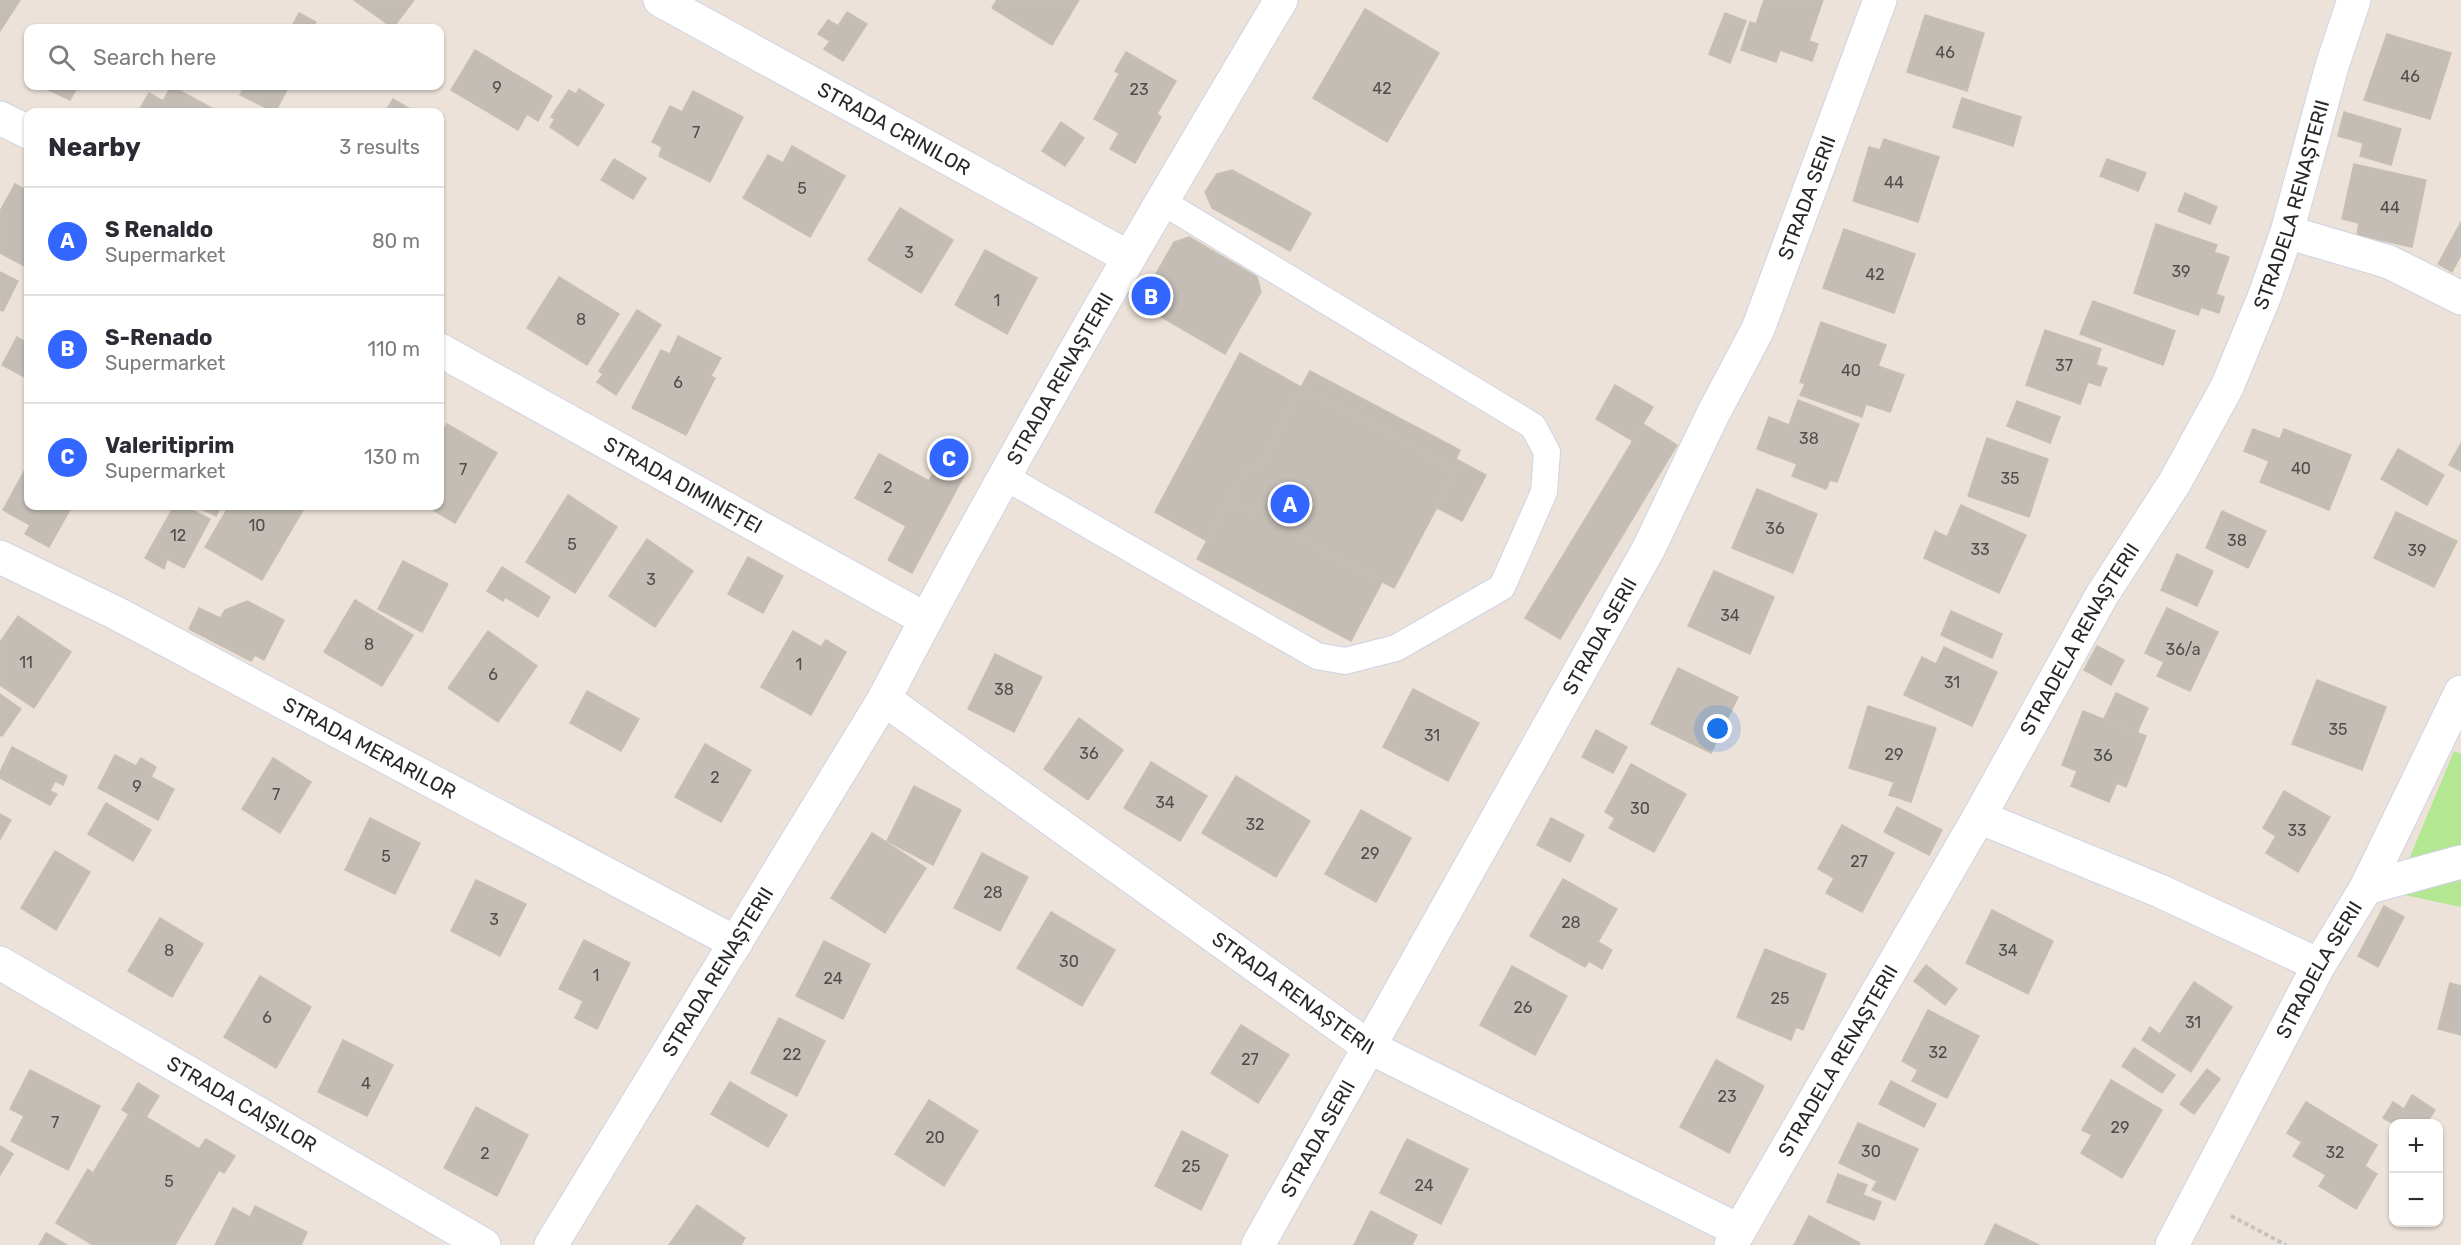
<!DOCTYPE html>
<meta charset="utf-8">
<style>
body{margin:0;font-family:Rubik,sans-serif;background:#f7f7f7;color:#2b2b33}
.controls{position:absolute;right:18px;bottom:18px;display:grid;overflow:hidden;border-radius:12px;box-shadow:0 2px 4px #0004}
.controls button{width:54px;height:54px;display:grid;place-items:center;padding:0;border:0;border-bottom:2px solid #e1e1e2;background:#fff;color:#2b2b33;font:30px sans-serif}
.you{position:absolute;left:1718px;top:729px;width:21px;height:21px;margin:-15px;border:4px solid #fff;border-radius:50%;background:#1a73e8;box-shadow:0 0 0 9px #1a73e833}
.badge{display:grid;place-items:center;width:39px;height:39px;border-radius:50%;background:#36f;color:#fff;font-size:20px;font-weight:700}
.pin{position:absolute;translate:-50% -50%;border:3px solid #fff;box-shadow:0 2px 6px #0006}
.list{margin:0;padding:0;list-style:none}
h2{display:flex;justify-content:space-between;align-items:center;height:78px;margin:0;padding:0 24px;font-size:26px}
h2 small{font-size:20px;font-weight:400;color:#7c7c81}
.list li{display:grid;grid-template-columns:39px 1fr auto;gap:18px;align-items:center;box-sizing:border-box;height:108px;padding:0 24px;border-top:2px solid #e1e1e2}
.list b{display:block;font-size:22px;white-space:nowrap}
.list p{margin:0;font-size:20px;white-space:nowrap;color:#7c7c81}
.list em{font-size:20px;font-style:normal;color:#7c7c81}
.icon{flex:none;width:33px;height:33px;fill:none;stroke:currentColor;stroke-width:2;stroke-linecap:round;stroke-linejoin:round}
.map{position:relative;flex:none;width:2461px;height:1245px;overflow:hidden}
.search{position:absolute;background:#fff;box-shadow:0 2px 4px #0004;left:24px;top:24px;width:420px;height:66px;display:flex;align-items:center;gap:15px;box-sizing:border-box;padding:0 21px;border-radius:12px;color:#7c7c81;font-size:22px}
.panel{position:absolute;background:#fff;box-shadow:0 2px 4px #0004;left:24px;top:108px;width:420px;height:402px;border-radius:12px}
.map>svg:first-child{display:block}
</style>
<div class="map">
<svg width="2461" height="1245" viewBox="0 0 2461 1245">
<rect width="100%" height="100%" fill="#ece2d9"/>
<path fill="#b4e791" d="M2454 751 2461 754V907L2395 893Z"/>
<g fill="#c3bdb5" stroke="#c7bfb2" stroke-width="1.5">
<path d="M0 0H20L0 31Z"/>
<path d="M354 0H414L393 28Z"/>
<path d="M997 0H1079L1052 45 992 8Z"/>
<path d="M1764 0H1823L1809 41 1818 44 1812 61 1780 50 1776 62 1741 50 1750 22 1756 24Z"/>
<path d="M1365 9 1439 53 1387 142 1313 98Z"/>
<path d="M847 12 867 24 843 61 824 49 830 41 818 34 828 20 838 26Z"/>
<path d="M299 13 316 22 312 28H291Z"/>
<path d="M1725 13 1746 21 1730 63 1709 54Z"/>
<path d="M1925 15 1984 33 1967 91 1907 72Z"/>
<path d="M2387 34 2451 53 2430 119 2364 100Z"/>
<path d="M475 50 552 96 538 121 527 114 518 130 451 90Z"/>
<path d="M1126 52 1176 81 1157 114 1161 117 1135 163 1110 149 1119 133 1094 119 1119 74 1115 71Z"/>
<path d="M40 86H78L70 100Z"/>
<path d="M171 86 219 112H138L149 93 163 101Z"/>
<path d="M245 86H289L275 112 240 95Z"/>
<path d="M579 89 604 105 578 146 550 127 555 119 551 117 569 90 576 94Z"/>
<path d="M693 91 743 117 710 182 659 156 662 147 652 142 670 106 682 112Z"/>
<path d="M1962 98 2021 117 2013 146 1953 127Z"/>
<path d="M393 99 415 112H385Z"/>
<path d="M2344 112 2401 129 2391 165 2360 156 2363 143 2338 136Z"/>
<path d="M1061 122 1084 138 1065 166 1042 151Z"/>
<path d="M1884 139 1939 157 1918 222 1853 201 1869 147 1880 150Z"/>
<path d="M792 146 845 176 810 237 743 198 768 155 783 163Z"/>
<path d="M614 159 646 178 633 199 601 180Z"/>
<path d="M2107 159 2146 173 2138 191 2100 176Z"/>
<path d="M2354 164 2426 180 2412 247 2357 235 2359 223 2342 219Z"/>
<path d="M1232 170 1311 213 1290 251 1212 208 1205 192 1217 174Z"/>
<path d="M15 184 28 191V268L0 253V211Z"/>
<path d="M2185 193 2217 207 2210 224 2178 211Z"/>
<path d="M900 208 953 240 921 293 868 260Z"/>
<path d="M2461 222V255L2452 272 2438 264Z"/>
<path d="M2156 224 2217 245 2214 252 2229 257 2216 294 2224 297 2219 313 2201 307 2198 315 2134 293Z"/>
<path d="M1844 229 1915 254 1894 313 1823 288Z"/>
<path d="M1189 237 1257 277 1261 292 1225 354 1139 304 1174 242Z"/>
<path d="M985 250 1037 278 1007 334 955 305Z"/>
<path d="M0 272 18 281 3 311 0 310Z"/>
<path d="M559 277 619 314 587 365 527 328Z"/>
<path d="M2093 301 2175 331 2163 365 2080 334Z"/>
<path d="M637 310 661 325 616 395 597 382 603 374 599 371Z"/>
<path d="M1821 322 1886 345 1878 366 1904 375 1890 412 1866 404 1862 417 1800 395 1805 384 1800 382Z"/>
<path d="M2045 330 2101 349 2096 365 2107 368 2100 386 2088 382 2080 404 2026 385Z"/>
<path d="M678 336 721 358 711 376 715 378 686 435 632 408 661 350 670 354Z"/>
<path d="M17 337 28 344V379L2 365Z"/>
<path d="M1240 353 1301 387 1258 469 1248 464 1207 541 1155 512Z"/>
<path d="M1310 371 1460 450 1456 459 1486 475 1462 521 1437 508 1457 470 1301 387Z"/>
<path d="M1615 385 1653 407 1633 441 1596 419Z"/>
<path d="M1301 387 1457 470 1394 588 1229 500 1248 464 1258 469Z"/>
<path d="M1798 400 1859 424 1837 482 1830 480 1826 489 1792 476 1797 464 1757 449 1769 417 1789 425Z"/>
<path d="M2017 401 2060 417 2050 443 2007 426Z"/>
<path d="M447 424 497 453 455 523 426 506H440V437Z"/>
<path d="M1643 424 1677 445 1560 639 1525 618Z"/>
<path d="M2253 429 2280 439 2284 429 2351 455 2329 510 2260 482 2269 461 2244 451Z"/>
<path d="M1987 438 2048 459 2029 517 1968 496Z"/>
<path d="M2461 443V471L2449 465Z"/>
<path d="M2398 449 2444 475 2427 505 2381 479Z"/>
<path d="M879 454 929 481 943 454 968 468 912 573 888 560 906 526 855 498Z"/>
<path d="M28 464V506H72L49 547 25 534 30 525 3 510Z"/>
<path d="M1757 489 1817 514 1793 573 1732 548Z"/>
<path d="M568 495 617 527 575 593 526 562Z"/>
<path d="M1229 500 1382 582 1351 641 1197 559Z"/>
<path d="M1961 505 2026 535 1999 593 1924 558 1935 531 1947 537Z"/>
<path d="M174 506H184L210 519 184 568 167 559 164 569 145 558Z"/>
<path d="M196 506H221L216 516Z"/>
<path d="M229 506H294L303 510 262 580 205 547Z"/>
<path d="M2222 511 2266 531 2248 568 2206 548Z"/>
<path d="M2396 512 2457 541 2434 587 2374 558Z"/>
<path d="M647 539 693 571 655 627 609 596Z"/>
<path d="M2177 554 2213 571 2197 606 2161 590Z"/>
<path d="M748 557 783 576 763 613 728 594Z"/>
<path d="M403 561 448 584 422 632 378 609Z"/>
<path d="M502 567 550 597 538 617 505 597 503 601 487 591Z"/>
<path d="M1714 571 1774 597 1750 654 1688 626Z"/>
<path d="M355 600 413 635 382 686 324 652Z"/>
<path d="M247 601 284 620 264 660 255 655 251 661 189 629 199 608 220 618 225 610Z"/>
<path d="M2167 608 2218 632 2190 691 2157 676 2164 662 2145 653Z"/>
<path d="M1951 611 2002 634 1992 658 1941 635Z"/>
<path d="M18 616 71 652 34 708 0 685V642Z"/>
<path d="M488 631 537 666 498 722 448 688Z"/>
<path d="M793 631 821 647 826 640 846 652 811 715 761 687Z"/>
<path d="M2097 646 2124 660 2111 685 2084 670Z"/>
<path d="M1944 647 1997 672 1972 726 1904 695 1922 657 1936 664Z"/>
<path d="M995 654 1042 677 1014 732 968 709Z"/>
<path d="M1678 668 1738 697 1711 753 1651 724Z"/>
<path d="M2317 680 2386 707 2362 770 2292 744Z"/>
<path d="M1413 689 1479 723 1448 781 1383 747Z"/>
<path d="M587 691 639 719 621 751 570 723Z"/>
<path d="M2116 693 2148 708 2137 733 2104 719Z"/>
<path d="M0 694 21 709 2 736 0 735Z"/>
<path d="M1868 706 1936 728 1911 802 1889 795 1894 782 1849 768Z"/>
<path d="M2083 711 2146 736 2126 787 2117 783 2109 802 2071 786 2077 771 2062 765Z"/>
<path d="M1079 718 1123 750 1088 800 1044 769Z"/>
<path d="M1596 730 1627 747 1613 773 1582 757Z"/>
<path d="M705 744 751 770 721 822 675 797Z"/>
<path d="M12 747 67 776 63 785 55 781 50 791 57 794 50 805 0 778V772Z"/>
<path d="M115 755 136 766 141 758 156 767 151 777 174 789 158 820 98 788Z"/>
<path d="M273 758 311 782 280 833 242 809Z"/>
<path d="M1151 762 1207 796 1180 841 1124 808Z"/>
<path d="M1631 764 1686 794 1654 852 1609 828 1615 818 1605 812Z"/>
<path d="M1236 776 1310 821 1276 877 1202 833Z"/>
<path d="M914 786 961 810 933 865 887 841Z"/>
<path d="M2284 791 2330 817 2298 872 2266 853 2276 836 2263 828Z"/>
<path d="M106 803 151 830 133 861 88 834Z"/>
<path d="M1897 807 1942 830 1929 855 1884 832Z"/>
<path d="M1361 810 1411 838 1376 902 1325 874Z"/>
<path d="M0 814 11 820 0 839Z"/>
<path d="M370 818 420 843 395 894 345 870Z"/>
<path d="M1551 818 1584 835 1570 862 1537 845Z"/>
<path d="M1842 825 1894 853 1862 912 1826 893 1834 878 1818 869Z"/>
<path d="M872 833 926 868 885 933 831 898Z"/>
<path d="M55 851 90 872 56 930 21 908Z"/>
<path d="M982 853 1028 877 1000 931 954 908Z"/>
<path d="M1563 879 1617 909 1598 942 1612 950 1602 969 1589 961 1585 967 1530 936Z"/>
<path d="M476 880 526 904 500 956 451 931Z"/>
<path d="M2384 906 2404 917 2378 967 2358 956Z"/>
<path d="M1992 910 2053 941 2028 994 1966 963Z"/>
<path d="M1051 912 1115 950 1082 1006 1017 968Z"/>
<path d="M160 918 203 944 172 997 128 971Z"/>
<path d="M584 940 630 963 597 1029 575 1018 583 1001 559 989Z"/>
<path d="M824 941 870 964 843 1019 796 996Z"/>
<path d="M1765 949 1826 974 1803 1030 1796 1027 1791 1040 1737 1017Z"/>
<path d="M1926 965 1957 989 1945 1005 1914 981Z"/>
<path d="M1512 966 1567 996 1535 1055 1480 1025Z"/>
<path d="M260 976 311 1007 276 1068 224 1037Z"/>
<path d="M2194 982 2232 1007 2191 1072 2142 1040 2150 1027 2160 1034Z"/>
<path d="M2450 983 2461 986V1035L2438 1029Z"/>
<path d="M1928 1010 1979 1036 1947 1098 1912 1081 1918 1070 1902 1061Z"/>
<path d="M779 1018 825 1041 797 1096 751 1073Z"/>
<path d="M1241 1025 1289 1055 1258 1103 1211 1073Z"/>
<path d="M343 1040 393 1065 367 1116 318 1092Z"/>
<path d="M2134 1048 2175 1075 2162 1093 2122 1066Z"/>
<path d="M1716 1060 1764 1086 1729 1153 1680 1127Z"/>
<path d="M2207 1069 2220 1079 2194 1114 2180 1104Z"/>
<path d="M30 1070 100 1106 68 1170 11 1141 24 1116 10 1109Z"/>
<path d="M2111 1080 2162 1110 2122 1178 2081 1153 2092 1135 2082 1130Z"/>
<path d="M1891 1081 1936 1104 1924 1127 1879 1104Z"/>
<path d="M730 1082 787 1115 768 1147 711 1114Z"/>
<path d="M138 1083 159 1096 146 1117 199 1149 206 1139 235 1156 224 1173 219 1170 175 1245H93L56 1223 88 1169 93 1173 129 1114 122 1110Z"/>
<path d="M2412 1095 2435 1110 2426 1124H2394L2383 1118 2393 1102 2404 1109Z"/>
<path d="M929 1100 978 1131 944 1186 895 1154Z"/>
<path d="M2306 1102 2377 1145 2365 1166 2377 1174 2356 1209 2319 1186 2326 1175 2293 1156 2302 1142 2287 1133Z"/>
<path d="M476 1107 528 1135 497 1196 444 1168Z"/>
<path d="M1858 1123 1918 1149 1895 1200 1872 1190 1877 1181 1839 1163Z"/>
<path d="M1182 1131 1228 1155 1201 1210 1155 1186Z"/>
<path d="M1407 1139 1468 1169 1441 1224 1380 1193Z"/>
<path d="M0 1146 13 1154 0 1175Z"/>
<path d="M1838 1174 1867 1185 1863 1195 1881 1202 1874 1220 1827 1202Z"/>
<path d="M697 1205 745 1238 741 1245H669Z"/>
<path d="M255 1206 307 1232 301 1245H215L233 1208 250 1217Z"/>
<path d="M1371 1211 1417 1235 1412 1245H1354Z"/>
<path d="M1809 1216 1860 1243 1859 1245H1794Z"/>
<path d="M1995 1224 2039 1245H1985Z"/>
<path d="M46 1233 67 1245H39Z"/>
</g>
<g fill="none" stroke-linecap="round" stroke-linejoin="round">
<defs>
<path id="service" d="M1005 477 1317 656 1345 661 1396 648 1502 587 1544 492 1547 452 1533 426 1161 201"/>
<g id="minor">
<path id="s1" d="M660 0 1128 257"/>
<path d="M0 118 28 132"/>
<path d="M2287 232 2389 262 2461 298"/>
<path id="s2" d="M440 350 925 619"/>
<path id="s3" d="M0 557 116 613 736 943"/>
<path id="s4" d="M884 699 1369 1047 1738 1230"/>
<path d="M1979 817 2160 891 2319 965"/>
<path d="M2366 888 2461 862"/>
<path id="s5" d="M0 963 484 1245"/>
<path id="s6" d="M1258 1245 1649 548 1713 414 1758 329 1880 0"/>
<path id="s7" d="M1731 1245 1979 817 2102 595 2175 482 2227 387 2265 295 2287 232 2332 66 2354 0"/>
<path id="s8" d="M2172 1245 2319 965 2366 888 2461 692"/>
</g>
<g id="tertiary">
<path id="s9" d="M551 1245 884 699C1008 462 1144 230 1281 0"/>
</g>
</defs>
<use href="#service" stroke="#ced3e3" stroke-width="28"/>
<use href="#minor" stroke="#ced3e3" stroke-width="35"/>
<use href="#tertiary" stroke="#ced3e3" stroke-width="35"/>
<path stroke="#c3c3c3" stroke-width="4" stroke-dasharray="4.5 3" stroke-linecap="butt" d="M2231 1216 2286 1245"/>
<use href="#service" stroke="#fff" stroke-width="26"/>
<use href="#minor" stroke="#fff" stroke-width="33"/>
<use href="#tertiary" stroke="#fff" stroke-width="33"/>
</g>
<g text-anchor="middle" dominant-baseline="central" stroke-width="4.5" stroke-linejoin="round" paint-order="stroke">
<g font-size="16" fill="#4f4d4b">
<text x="1945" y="52">46</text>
<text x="2410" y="76">46</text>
<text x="497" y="87">9</text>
<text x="1382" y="88">42</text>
<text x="1139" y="89">23</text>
<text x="696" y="132">7</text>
<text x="1894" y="182">44</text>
<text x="802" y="188">5</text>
<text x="2390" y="207">44</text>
<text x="909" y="252">3</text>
<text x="2181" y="271">39</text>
<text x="1875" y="274">42</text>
<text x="997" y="300">1</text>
<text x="581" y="319">8</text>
<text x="2064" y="365">37</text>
<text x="1851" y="370">40</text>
<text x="678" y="382">6</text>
<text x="1809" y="438">38</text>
<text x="2301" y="468">40</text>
<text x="463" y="469">7</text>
<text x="2010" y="478">35</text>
<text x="888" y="487">2</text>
<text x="257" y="525">10</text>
<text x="1775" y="528">36</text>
<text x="178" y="535">12</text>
<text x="2237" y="540">38</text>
<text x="572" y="544">5</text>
<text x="1980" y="549">33</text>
<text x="2417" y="550">39</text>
<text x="651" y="579">3</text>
<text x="1730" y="615">34</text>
<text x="369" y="644">8</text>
<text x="2183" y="649">36/a</text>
<text x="26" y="662">11</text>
<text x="799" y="664">1</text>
<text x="493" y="674">6</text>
<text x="1952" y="682">31</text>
<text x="1004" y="689">38</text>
<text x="2338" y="729">35</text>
<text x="1432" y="735">31</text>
<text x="1089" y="753">36</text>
<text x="1894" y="754">29</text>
<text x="2103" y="755">36</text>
<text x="715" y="777">2</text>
<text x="137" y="786">9</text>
<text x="276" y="794">7</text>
<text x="1165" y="802">34</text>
<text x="1640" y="808">30</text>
<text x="1255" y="824">32</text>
<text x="2297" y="830">33</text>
<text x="1370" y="853">29</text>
<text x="386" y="856">5</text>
<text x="1859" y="861">27</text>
<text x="993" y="892">28</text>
<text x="494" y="919">3</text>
<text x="1571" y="922">28</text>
<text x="169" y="950">8</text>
<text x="2008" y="950">34</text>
<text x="1069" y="961">30</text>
<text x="596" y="975">1</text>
<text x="833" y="978">24</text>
<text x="1780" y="998">25</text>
<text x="1523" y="1007">26</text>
<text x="267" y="1017">6</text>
<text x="2193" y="1022">31</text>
<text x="1938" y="1052">32</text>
<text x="792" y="1054">22</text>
<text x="1250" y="1059">27</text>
<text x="366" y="1083">4</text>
<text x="1727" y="1096">23</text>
<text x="55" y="1122">7</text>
<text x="2120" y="1127">29</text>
<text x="935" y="1137">20</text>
<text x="1871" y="1151">30</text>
<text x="2335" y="1152">32</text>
<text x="485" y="1153">2</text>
<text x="1191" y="1166">25</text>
<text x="169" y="1181">5</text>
<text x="1424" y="1185">24</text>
</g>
<g font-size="20" fill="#282828" stroke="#fff">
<text stroke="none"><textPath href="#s1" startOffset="267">STRADA CRINILOR</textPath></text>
<text stroke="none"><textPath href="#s6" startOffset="1184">STRADA SERII</textPath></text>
<text stroke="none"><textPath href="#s7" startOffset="1185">STRADELA RENAȘTERII</textPath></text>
<text stroke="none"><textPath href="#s9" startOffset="1005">STRADA RENAȘTERII</textPath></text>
<text stroke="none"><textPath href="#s2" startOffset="278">STRADA DIMINEȚEI</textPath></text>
<text stroke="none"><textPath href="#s6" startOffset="698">STRADA SERII</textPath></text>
<text stroke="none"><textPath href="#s7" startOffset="699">STRADELA RENAȘTERII</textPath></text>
<text stroke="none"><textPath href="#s3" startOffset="416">STRADA MERARILOR</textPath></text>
<text stroke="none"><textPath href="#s8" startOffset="312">STRADELA SERII</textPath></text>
<text stroke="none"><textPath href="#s9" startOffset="320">STRADA RENAȘTERII</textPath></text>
<text stroke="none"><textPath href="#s4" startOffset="504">STRADA RENAȘTERII</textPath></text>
<text stroke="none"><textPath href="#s7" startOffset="213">STRADELA RENAȘTERII</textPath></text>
<text stroke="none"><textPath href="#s5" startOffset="280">STRADA CAIȘILOR</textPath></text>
<text stroke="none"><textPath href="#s6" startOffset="122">STRADA SERII</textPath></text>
</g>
</g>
</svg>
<div class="controls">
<button>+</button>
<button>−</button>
</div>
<div class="you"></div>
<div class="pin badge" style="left:1290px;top:504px">A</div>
<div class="pin badge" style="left:1151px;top:296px">B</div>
<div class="pin badge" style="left:949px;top:458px">C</div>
<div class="search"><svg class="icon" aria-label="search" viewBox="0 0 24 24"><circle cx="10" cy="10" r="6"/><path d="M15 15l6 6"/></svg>Search here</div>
<section class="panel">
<h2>Nearby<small>3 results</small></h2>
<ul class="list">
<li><span class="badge">A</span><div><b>S Renaldo</b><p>Supermarket</p></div><em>80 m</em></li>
<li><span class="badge">B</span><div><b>S-Renado</b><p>Supermarket</p></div><em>110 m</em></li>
<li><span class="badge">C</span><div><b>Valeritiprim</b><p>Supermarket</p></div><em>130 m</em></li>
</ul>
</section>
</div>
